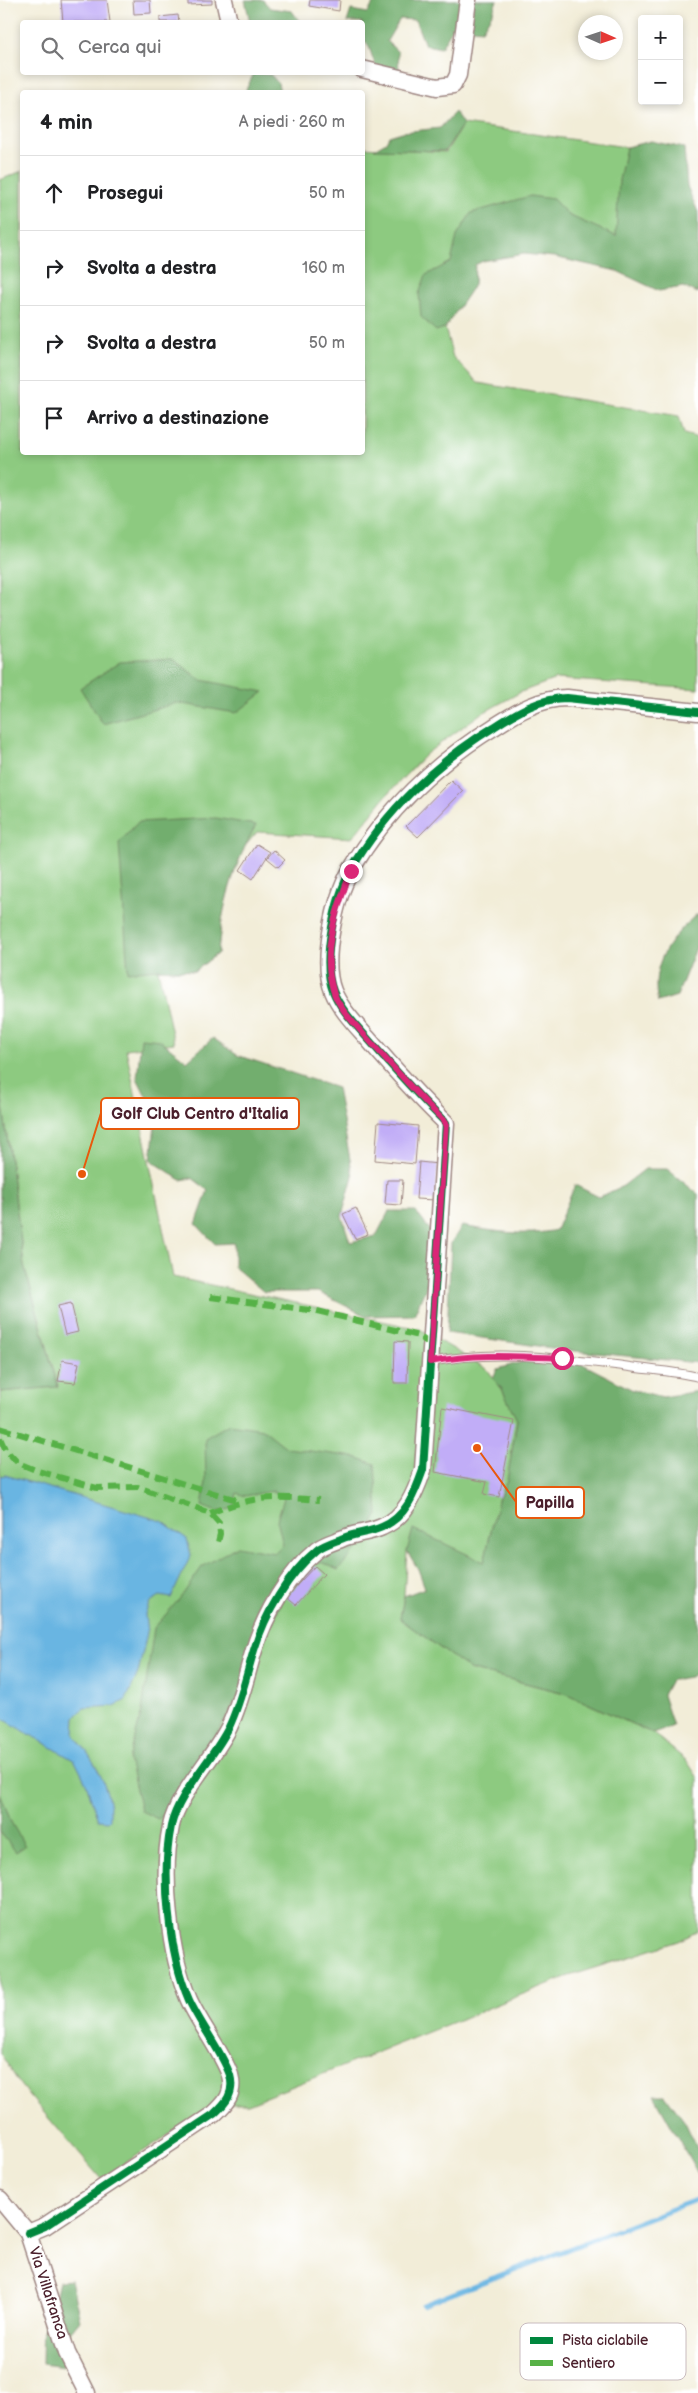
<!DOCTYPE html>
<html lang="it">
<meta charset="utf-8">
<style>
body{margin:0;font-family:"Balsamiq Sans",sans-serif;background:#f6f6f6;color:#202124}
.controls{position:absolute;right:15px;top:15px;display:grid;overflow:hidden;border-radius:5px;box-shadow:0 2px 8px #0003}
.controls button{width:45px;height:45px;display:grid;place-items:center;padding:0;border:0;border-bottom:1px solid #e0e0e0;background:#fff;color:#202124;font:25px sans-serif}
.compass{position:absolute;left:578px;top:15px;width:45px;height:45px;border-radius:50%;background:#fff;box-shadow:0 2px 8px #0003;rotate:93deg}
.stop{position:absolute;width:15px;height:15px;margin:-11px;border:4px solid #db2777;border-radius:50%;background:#fff}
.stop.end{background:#db2777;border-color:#fff;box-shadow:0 1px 5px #0008}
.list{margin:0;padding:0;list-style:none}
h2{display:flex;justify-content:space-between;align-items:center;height:65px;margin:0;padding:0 20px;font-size:21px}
h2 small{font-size:16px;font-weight:400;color:#757577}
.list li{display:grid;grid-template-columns:32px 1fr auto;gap:15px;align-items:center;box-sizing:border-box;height:75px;padding:0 20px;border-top:1px solid #e0e0e0}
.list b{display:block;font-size:19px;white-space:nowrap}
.list em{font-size:16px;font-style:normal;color:#757577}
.icon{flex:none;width:28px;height:28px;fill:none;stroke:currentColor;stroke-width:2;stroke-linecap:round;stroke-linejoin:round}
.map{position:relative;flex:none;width:698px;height:2393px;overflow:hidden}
.search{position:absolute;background:#fff;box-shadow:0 2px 8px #0003;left:20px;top:20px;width:345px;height:55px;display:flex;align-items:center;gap:12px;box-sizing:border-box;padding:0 18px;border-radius:5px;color:#757577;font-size:19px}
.panel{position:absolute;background:#fff;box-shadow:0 2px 8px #0003;left:20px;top:90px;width:345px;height:365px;border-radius:5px}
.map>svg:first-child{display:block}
</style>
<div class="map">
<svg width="698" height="2393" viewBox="0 0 698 2393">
<rect width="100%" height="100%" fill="#fff"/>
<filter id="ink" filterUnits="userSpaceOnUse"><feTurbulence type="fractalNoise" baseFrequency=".02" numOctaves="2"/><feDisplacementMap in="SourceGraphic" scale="10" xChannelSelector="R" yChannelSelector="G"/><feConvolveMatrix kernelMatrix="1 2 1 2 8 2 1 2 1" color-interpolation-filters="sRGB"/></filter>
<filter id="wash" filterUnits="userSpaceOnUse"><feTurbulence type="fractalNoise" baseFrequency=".0096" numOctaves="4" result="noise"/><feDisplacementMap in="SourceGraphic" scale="20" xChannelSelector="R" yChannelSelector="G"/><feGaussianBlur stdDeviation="1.12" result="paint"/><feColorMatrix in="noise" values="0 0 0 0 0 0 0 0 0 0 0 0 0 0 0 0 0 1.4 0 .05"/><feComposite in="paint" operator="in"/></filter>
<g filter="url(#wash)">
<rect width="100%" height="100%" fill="#f2edd8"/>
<path fill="#8dca80" stroke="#6c7456" d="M463 124 626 147 616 236 451 262 445 328 453 357 478 383 679 416 684 434 698 438V689L556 679 521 692 479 715 426 754 385 797 352 838 257 832 241 851 221 914 218 953 195 971 158 969 174 1043 126 1049 173 1277 420 1329 487 1369 502 1389 517 1419 507 1481 498 1500 484 1563 407 1551 404 1596 400 1619 469 1669 565 1693 654 1734 687 1761 698 1778V1931L679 1941 566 1977 248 2104H216L101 2179 21 2086 0 2053V1392L58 1386 24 1265 0 1083V180L22 171V452H362L363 147 446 152Z"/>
<g fill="#72ae6e" stroke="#5e664c">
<path d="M245 0H263L270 8 292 11 300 22H250Z"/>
<path d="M375 0H467C466 10 447 36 441 48L425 45 415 20 400 19 387 41 398 52 399 73 376 68 369 47 363 38 362 22H347L351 10 368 13Z"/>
<path d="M473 0H497L493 12 482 30 472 29Z"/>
<path d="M254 73 271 75 278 83 280 92H245Z"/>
<path d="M455 112 463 124 445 151 374 149 386 142 389 136 402 132 440 128Z"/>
<path d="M651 141 684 148 687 186 698 212V293L683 287 659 291 617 271 554 257 524 254 483 261 475 265 474 285 445 328 436 331 421 317 419 294 426 275 451 262 457 236 471 213 530 196 553 199 568 215 616 236 619 180 626 147Z"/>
<path d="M173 659 201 680 264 692 236 713 177 703 103 724 80 688 120 662Z"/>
<path d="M216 818 256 825C233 867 222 905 218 953L195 971 158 969 128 972 119 843 138 822Z"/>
<path d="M698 913V943L677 996 658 1002C649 964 671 937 698 913Z"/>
<path d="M141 1038 160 1040 187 1061 213 1038 237 1055 337 1088 353 1176 342 1216 350 1242 376 1236 389 1211H415L434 1235 431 1276 414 1315 366 1316 318 1292H264L234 1267V1243L215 1244 196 1224 208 1190 192 1178 181 1180 151 1160 156 1116 137 1078Z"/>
<path d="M0 1083 24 1265 58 1387 0 1392Z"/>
<path d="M645 1169H667L698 1194V1363L565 1350 447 1333 451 1243 462 1226C492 1231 526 1237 556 1230L575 1185 599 1197 623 1186Z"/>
<path d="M529 1360 577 1361 633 1390 663 1397 698 1391V1673L690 1677 671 1680 663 1695 673 1726 654 1734 565 1693 469 1669 400 1619 404 1596 425 1588 418 1569 407 1551 413 1529 484 1562 498 1500 507 1481 517 1420 502 1389 493 1378 497 1369Z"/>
<path d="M229 1424 263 1429 287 1448 355 1457 375 1464 378 1515 359 1546 338 1570 323 1563 301 1560 242 1689 176 1807 158 1819 141 1811 129 1760 142 1711 154 1628 181 1597 202 1567 237 1546 274 1553 283 1545 277 1520 284 1498 273 1491 245 1496 237 1493 234 1508 217 1512 202 1506 206 1482 205 1438Z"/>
<path d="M0 1792 11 1822 25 1846 16 1852 0 1832Z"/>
<path d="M654 2095H665L685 2122 698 2150V2174Z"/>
<path d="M71 2280 80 2320 67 2336 63 2367 42 2364 43 2315 56 2295 59 2281Z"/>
</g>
<path fill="#69b5e2" stroke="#5a6a86" d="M5 1475 162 1521 187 1539 191 1555 171 1598 160 1596 150 1602 145 1614 147 1633 138 1673 126 1700 114 1706 84 1708 75 1717 74 1735C93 1758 112 1788 110 1819L108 1821 98 1820 86 1783 75 1761 0 1717V1476Z"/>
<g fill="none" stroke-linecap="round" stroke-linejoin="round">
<path stroke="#69b5e2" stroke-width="5" d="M423 2305 698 2199"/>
</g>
<g id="blocks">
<g fill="#c1adf7">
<path d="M61 0H107L110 22H63Z"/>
<path d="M133 0H150L151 13 134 14Z"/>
<path d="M188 0H212V4L188 5Z"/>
<path d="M310 0H340L339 11 309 6Z"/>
<path d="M178 15 179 22H160V17Z"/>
<path d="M451 780 463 791 418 837 406 826Z"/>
<path d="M257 844 270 852 253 879 240 870Z"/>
<path d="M274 850 285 860 278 867 267 858Z"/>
<path d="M378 1122 418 1126 415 1164 375 1160Z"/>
<path d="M419 1162 438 1164 435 1200 416 1199Z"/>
<path d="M387 1180H403L401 1205 385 1204Z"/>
<path d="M356 1208 368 1234 355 1239 343 1214Z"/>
<path d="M71 1303 78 1332 65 1335 58 1306Z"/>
<path d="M395 1341 408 1342 407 1383H394Z"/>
<path d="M62 1360 79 1363 75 1383 58 1381Z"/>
<path d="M442 1407 514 1421 499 1497 484 1494 487 1482 435 1472Z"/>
<path d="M315 1566 324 1574 296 1605 286 1597Z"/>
</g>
</g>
</g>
<g filter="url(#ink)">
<use href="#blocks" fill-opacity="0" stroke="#9e8682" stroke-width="1"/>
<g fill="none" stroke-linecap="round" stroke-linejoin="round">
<defs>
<path id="lane" d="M430 1362C494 1349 559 1358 623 1366 648 1370 674 1371 698 1377"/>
<g id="street">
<path d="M224 0 229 22"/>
<path d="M362 69 437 87 453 85 458 75 468 0"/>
<path d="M0 2199 28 2233 67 2353 87 2393"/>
<path d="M28 2233 45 2226 214 2114C226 2103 235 2093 230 2075 222 2052 200 2024 189 2000 169 1954 161 1875 171 1826 178 1793 214 1758 229 1727 241 1702 246 1676 254 1650 265 1614 288 1574 317 1550 323 1545 333 1542 341 1539 354 1533 369 1533 382 1527 406 1517 415 1493 423 1470L446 1123C419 1097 394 1069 369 1040 357 1026 340 1009 333 991 321 961 335 898 351 870 385 811 437 762 494 727 517 712 540 698 567 698L698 712"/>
</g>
</defs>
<use href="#lane" stroke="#9e8682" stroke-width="10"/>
<use href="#street" stroke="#9e8682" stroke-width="19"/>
<use href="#lane" stroke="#fff" stroke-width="8"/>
<use href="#street" stroke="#fff" stroke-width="16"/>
<g stroke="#57b146" stroke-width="6" stroke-dasharray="12 6" stroke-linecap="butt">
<path d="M210 1297 317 1311 419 1336 431 1345"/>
<path d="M0 1428 240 1501"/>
<path d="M0 1438 5 1449 18 1463 38 1471 97 1488 138 1487 210 1513 219 1523 220 1534 217 1546"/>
<path d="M210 1513C254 1496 272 1496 319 1500"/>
</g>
<defs>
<path id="cycleway" d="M28 2233 45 2226 214 2114C226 2103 235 2093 230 2075 222 2052 200 2024 189 2000 169 1954 161 1875 171 1826 178 1793 214 1758 229 1727 241 1702 246 1676 254 1650 265 1614 288 1574 317 1550 323 1545 333 1542 341 1539 354 1533 369 1533 382 1527 406 1517 415 1493 423 1470L446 1123C419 1097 394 1069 369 1040 357 1026 340 1009 333 991 321 961 335 898 351 870 385 811 437 762 494 727 517 712 540 698 567 698L698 712"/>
</defs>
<use href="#cycleway" stroke="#fff" stroke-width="11"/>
<use href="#cycleway" stroke="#00873e" stroke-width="8"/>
</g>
</g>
<g fill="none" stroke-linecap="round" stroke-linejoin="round" filter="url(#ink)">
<path stroke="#db2777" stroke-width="6" d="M351 871C337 908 321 950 333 990 338 1008 356 1025 368 1039 394 1068 419 1097 446 1123L430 1362C477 1353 515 1356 562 1358"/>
</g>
<g text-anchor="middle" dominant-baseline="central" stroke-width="4.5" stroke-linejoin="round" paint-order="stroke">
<g font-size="15" fill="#4a1f2b" stroke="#fff">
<text transform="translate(48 2293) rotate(72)">Via Villafranca</text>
</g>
</g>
<rect x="520" y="2323" width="166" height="57" rx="8" fill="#fff" stroke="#c9bcbf" stroke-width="1"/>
<rect x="530" y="2337" width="23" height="7" fill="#00873e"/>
<rect x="530" y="2360" width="23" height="6" fill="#57b146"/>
<g font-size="14" fill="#4a1f2b">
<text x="562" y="2345">Pista ciclabile</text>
<text x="562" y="2368">Sentiero</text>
</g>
<path fill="none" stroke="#e8590c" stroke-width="2" d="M82 1174L101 1113M477 1448L516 1502"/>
<g fill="#e8590c" stroke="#fff" stroke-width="2">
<circle cx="82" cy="1174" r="5"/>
<circle cx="477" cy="1448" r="5"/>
</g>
<g fill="#fff" stroke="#e8590c" stroke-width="2">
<rect x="101" y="1098" width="198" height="31" rx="5"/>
<rect x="516" y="1487" width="68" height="31" rx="5"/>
</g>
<g font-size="16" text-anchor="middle" font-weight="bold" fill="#4a1f2b">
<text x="200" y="1119">Golf Club Centro d'Italia</text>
<text x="550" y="1508">Papilla</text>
</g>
</svg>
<div class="controls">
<button>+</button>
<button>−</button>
</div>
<svg class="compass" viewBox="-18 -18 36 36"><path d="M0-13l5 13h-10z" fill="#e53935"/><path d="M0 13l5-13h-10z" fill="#757577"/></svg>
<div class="stop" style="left:562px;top:1358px"></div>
<div class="stop end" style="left:351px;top:871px"></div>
<div class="search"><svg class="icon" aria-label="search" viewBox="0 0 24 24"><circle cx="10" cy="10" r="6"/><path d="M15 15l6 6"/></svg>Cerca qui</div>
<section class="panel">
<h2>4 min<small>A piedi · 260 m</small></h2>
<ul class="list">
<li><svg class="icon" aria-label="ahead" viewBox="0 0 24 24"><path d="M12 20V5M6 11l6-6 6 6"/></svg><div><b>Prosegui</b></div><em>50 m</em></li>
<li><svg class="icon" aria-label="right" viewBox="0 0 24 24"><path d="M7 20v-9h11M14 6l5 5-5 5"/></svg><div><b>Svolta a destra</b></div><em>160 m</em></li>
<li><svg class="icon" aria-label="right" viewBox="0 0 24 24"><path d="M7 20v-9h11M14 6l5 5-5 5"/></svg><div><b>Svolta a destra</b></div><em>50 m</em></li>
<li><svg class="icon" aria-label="arrive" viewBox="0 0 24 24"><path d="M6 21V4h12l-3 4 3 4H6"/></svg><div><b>Arrivo a destinazione</b></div></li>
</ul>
</section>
</div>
